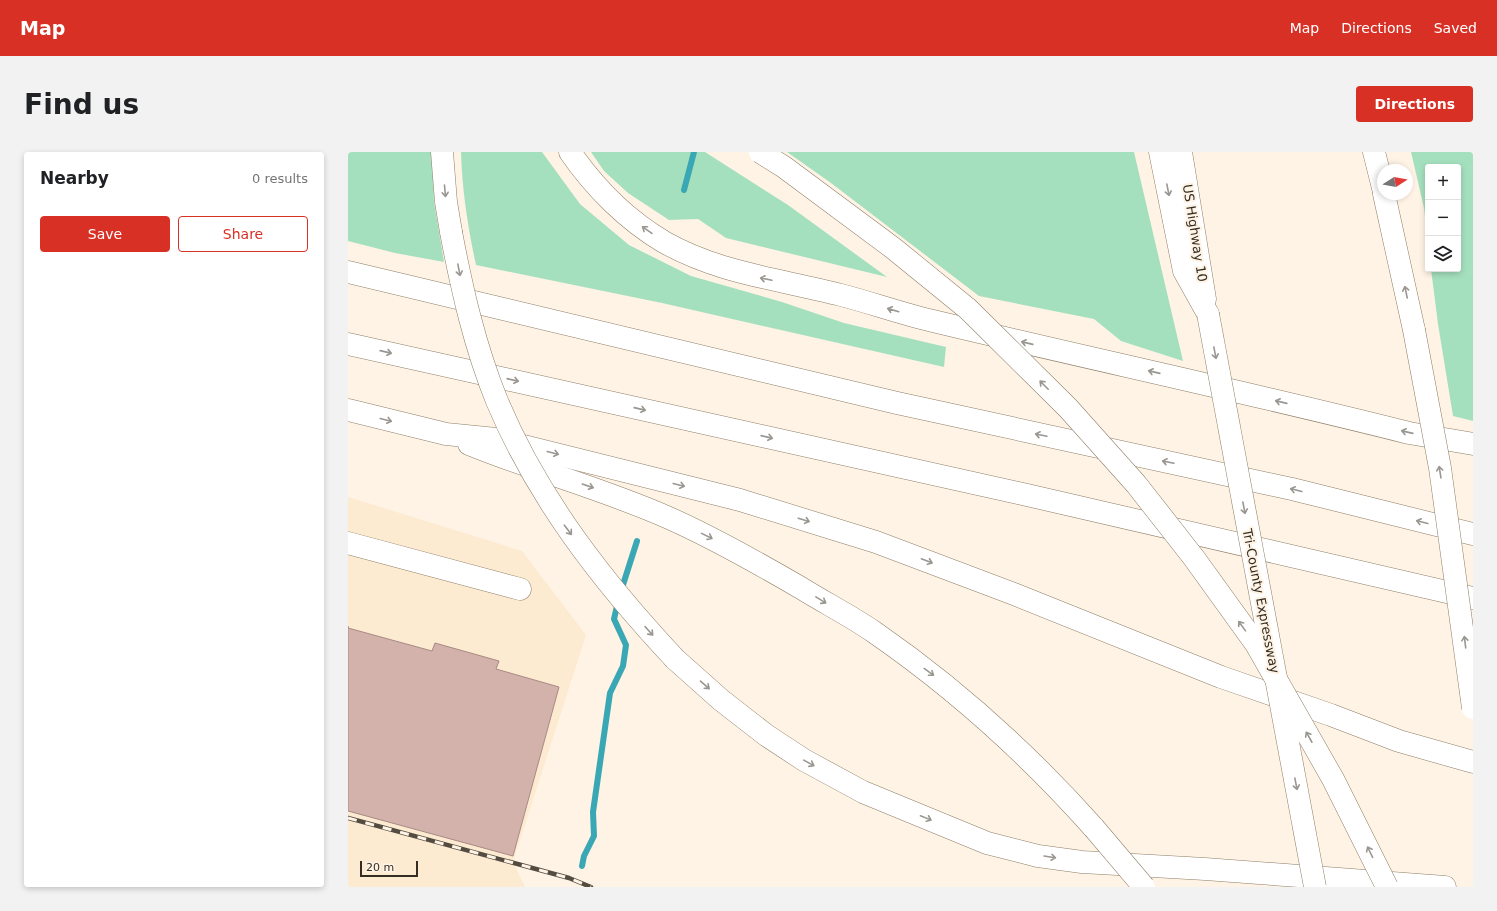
<!DOCTYPE html>
<meta charset="utf-8">
<style>
body{margin:0;font-family:"DejaVu Sans",sans-serif;background:#f2f2f2;color:#202124}
.controls{position:absolute;right:12px;top:12px;display:grid;overflow:hidden;border-radius:4px;box-shadow:0 2px 6px #0003}
.controls button{width:36px;height:36px;display:grid;place-items:center;padding:0;border:0;border-bottom:1px solid #e0e0e0;background:#fff;color:#202124;font:20px sans-serif}
.compass{position:absolute;left:1029px;top:12px;width:36px;height:36px;border-radius:50%;background:#fff;box-shadow:0 2px 6px #0003;rotate:79deg}
.scale{position:absolute;left:12px;bottom:10px;width:58px;box-sizing:border-box;padding-left:4px;border:2px solid #342d23;border-top:0;font-size:11px;line-height:14px;white-space:nowrap;color:#342d23;-webkit-text-stroke:3px #fef3e4;paint-order:stroke}
.list{margin:0;padding:0;list-style:none}
h2{display:flex;justify-content:space-between;align-items:center;height:52px;margin:0;padding:0 16px;font-size:17px}
h2 small{font-size:13px;font-weight:400;color:#757577}
.actions{display:flex;gap:8px;padding:12px 16px}
.actions a{flex:1;padding:9px 0;border:1px solid #d93025;border-radius:4px;text-align:center;font-size:14px;color:#d93025}
.actions .main{background:#d93025;color:#fff}
.icon{flex:none;width:22px;height:22px;fill:none;stroke:currentColor;stroke-width:2;stroke-linecap:round;stroke-linejoin:round}
.map{position:relative;flex:none;width:1125px;height:735px;overflow:hidden;border-radius:4px}
header{display:flex;align-items:center;gap:24px;box-sizing:border-box;height:56px;padding:0 20px;background:#d93025;color:#fff}
header strong{font-size:19px}
nav{display:flex;gap:22px;margin-inline-start:auto;font-size:14px}
.intro{display:flex;align-items:center;justify-content:space-between;box-sizing:border-box;height:96px;padding:0 24px}
h1{margin:0;font-size:28px}
.button{padding:10px 18px;border-radius:4px;background:#d93025;color:#fff;font-size:14px;font-weight:700}
main{display:flex;gap:24px;padding:0 24px}
aside{flex:1;background:#fff;border-radius:4px;box-shadow:0 2px 6px #0003}
.map>svg:first-child{display:block}
</style>
<header>
<strong>Map</strong>
<nav><a>Map</a><a>Directions</a><a>Saved</a></nav>
</header>
<div class="intro"><h1>Find us</h1><a class="button">Directions</a></div>
<main>
<aside>
<h2>Nearby<small>0 results</small></h2>
<ul class="list">
</ul>
<div class="actions"><a class="main">Save</a><a>Share</a></div>
</aside>
<div class="map">
<svg width="1125" height="735" viewBox="0 0 1125 735">
<rect width="100%" height="100%" fill="#fef3e4"/>
<path fill="#fcead1" d="M0 345 174 399 238 483 165 710 177 735H0Z"/>
<g fill="#a5e0be">
<path d="M0 0H85L86 50 96 110 47 101 0 89Z"/>
<path d="M113 0H194L232 52 281 93 343 124 434 150 496 171 598 195 596 215 314 151 128 113C120 76 114 38 113 0Z"/>
<path d="M243 0H357L440 53 539 125 378 86 350 67 321 68 280 41 256 19Z"/>
<path d="M439 0H786L835 209 773 189 746 167 631 144 483 31Z"/>
<path d="M1063 0H1125V269L1105 264 1090 172 1083 117H1110V15H1080V89L1076 56Z"/>
</g>
<g fill="none" stroke-linecap="round" stroke-linejoin="round">
<g stroke="#3aa7b5" stroke-width="6">
<path d="M336 38 346 0"/>
<path d="M273 439 289 389"/>
<path d="M234 714 236 704 246 684 245 660 262 541 275 514 278 493 266 467 270 450"/>
</g>
</g>
<path fill="#d2b2ab" stroke="#a98a84" d="M0 474V476L84 499 87 491 151 509 148 517 211 535 165 704 0 659Z"/>
<g fill="none" stroke-linecap="round" stroke-linejoin="round">
<defs>
<path id="minor" d="M0 391 172 437"/>
<g id="highway">
<path d="M94 0 98 50 103 80"/>
<path d="M222 0C246 35 279 68 316 90 373 122 432 127 493 143 524 151 554 162 585 169 743 207 903 241 1061 281L1125 292"/>
<path d="M812 0 836 119 860 162"/>
<path d="M833 0 857 147"/>
<path d="M1026 0 1035 36"/>
<path d="M1036 42 1066 178"/>
<path d="M0 120 549 251 944 337 1125 382"/>
<path d="M0 192 679 343 1125 446"/>
<path d="M0 258 98 282 148 287 392 348 528 390 666 442 873 525 983 563 1051 589 1125 610"/>
<path d="M121 292C187 319 256 337 321 366 366 386 410 411 453 436 477 451 503 464 526 480 607 536 681 603 746 676"/>
<path d="M327 507 373 548 418 583 456 608 515 640 639 691 690 704 734 710 857 717 1097 735"/>
</g>
</defs>
<use href="#minor" stroke="#8e7e67" stroke-width="23"/>
<use href="#highway" stroke="#8e7e67" stroke-width="23"/>
<use href="#minor" stroke="#fff" stroke-width="22"/>
<use href="#highway" stroke="#fff" stroke-width="22"/>
<defs>
<path id="rail" d="M0 666 221 726 243 735"/>
</defs>
<use href="#rail" stroke="#544c41" stroke-width="4.5"/>
<use href="#rail" stroke="#fef3e4" stroke-width="3" stroke-dasharray="9" stroke-linecap="butt"/>
<defs>
<g id="highway-bridge">
<path d="M412 0 436 15 545 96 620 157 720 256 788 332 846 406 908 492 985 627 1039 735"/>
<path d="M103 80C114 138 127 195 149 249 190 347 255 430 327 507"/>
<path d="M860 162 967 735"/>
<path d="M1066 178 1092 316 1125 556"/>
<path d="M746 676 796 735"/>
</g>
</defs>
<use href="#highway-bridge" stroke="#8e7e67" stroke-width="23" stroke-linecap="butt"/>
<use href="#highway-bridge" stroke="#fff" stroke-width="22"/>
</g>
<defs><path id="oneway-shaft" d="M-6 0H5M1.5-3L5.5 0L1.5 3" fill="none" stroke-width="1.6" stroke-linecap="round" stroke-linejoin="round"/></defs>
<g stroke="#9a9691">
<use href="#oneway-shaft" transform="translate(820 38) rotate(79)"/>
<use href="#oneway-shaft" transform="translate(97 39) rotate(85)"/>
<use href="#oneway-shaft" transform="translate(299 78) rotate(-145)"/>
<use href="#oneway-shaft" transform="translate(111 118) rotate(79)"/>
<use href="#oneway-shaft" transform="translate(418 127) rotate(-168)"/>
<use href="#oneway-shaft" transform="translate(1058 140) rotate(-102)"/>
<use href="#oneway-shaft" transform="translate(545 158) rotate(-164)"/>
<use href="#oneway-shaft" transform="translate(679 191) rotate(-167)"/>
<use href="#oneway-shaft" transform="translate(38 200) rotate(13)"/>
<use href="#oneway-shaft" transform="translate(867 201) rotate(79)"/>
<use href="#oneway-shaft" transform="translate(806 220) rotate(-167)"/>
<use href="#oneway-shaft" transform="translate(165 228) rotate(13)"/>
<use href="#oneway-shaft" transform="translate(696 233) rotate(-135)"/>
<use href="#oneway-shaft" transform="translate(933 250) rotate(-167)"/>
<use href="#oneway-shaft" transform="translate(292 257) rotate(13)"/>
<use href="#oneway-shaft" transform="translate(38 268) rotate(14)"/>
<use href="#oneway-shaft" transform="translate(1059 280) rotate(-167)"/>
<use href="#oneway-shaft" transform="translate(693 283) rotate(-168)"/>
<use href="#oneway-shaft" transform="translate(419 285) rotate(13)"/>
<use href="#oneway-shaft" transform="translate(205 301) rotate(14)"/>
<use href="#oneway-shaft" transform="translate(820 310) rotate(-168)"/>
<use href="#oneway-shaft" transform="translate(1092 320) rotate(-99)"/>
<use href="#oneway-shaft" transform="translate(331 333) rotate(14)"/>
<use href="#oneway-shaft" transform="translate(240 334) rotate(19)"/>
<use href="#oneway-shaft" transform="translate(948 338) rotate(-166)"/>
<use href="#oneway-shaft" transform="translate(896 356) rotate(79)"/>
<use href="#oneway-shaft" transform="translate(456 368) rotate(17)"/>
<use href="#oneway-shaft" transform="translate(1074 370) rotate(-166)"/>
<use href="#oneway-shaft" transform="translate(220 378) rotate(53)"/>
<use href="#oneway-shaft" transform="translate(359 384) rotate(26)"/>
<use href="#oneway-shaft" transform="translate(579 409) rotate(21)"/>
<use href="#oneway-shaft" transform="translate(473 448) rotate(31)"/>
<use href="#oneway-shaft" transform="translate(894 474) rotate(-126)"/>
<use href="#oneway-shaft" transform="translate(301 479) rotate(48)"/>
<use href="#oneway-shaft" transform="translate(1117 490) rotate(-97)"/>
<use href="#oneway-shaft" transform="translate(581 520) rotate(36)"/>
<use href="#oneway-shaft" transform="translate(357 533) rotate(41)"/>
<use href="#oneway-shaft" transform="translate(961 585) rotate(-119)"/>
<use href="#oneway-shaft" transform="translate(461 611) rotate(29)"/>
<use href="#oneway-shaft" transform="translate(948 632) rotate(79)"/>
<use href="#oneway-shaft" transform="translate(578 666) rotate(22)"/>
<use href="#oneway-shaft" transform="translate(1022 700) rotate(-116)"/>
<use href="#oneway-shaft" transform="translate(702 705) rotate(9)"/>
</g>
<g text-anchor="middle" dominant-baseline="central" stroke-width="4" stroke-linejoin="round" paint-order="stroke">
<g font-size="13" fill="#342d23" stroke="#fef3e4">
<text transform="translate(847 81) rotate(81)">US Highway 10</text>
<text transform="translate(913 449) rotate(79)">Tri-County Expressway</text>
</g>
</g>
</svg>
<div class="controls">
<button>+</button>
<button>−</button>
<button><svg class="icon" aria-label="layers" viewBox="0 0 24 24"><path d="M12 4l9 5-9 5-9-5zM3 14l9 5 9-5"/></svg></button>
</div>
<svg class="compass" viewBox="-18 -18 36 36"><path d="M0-13l5 13h-10z" fill="#e53935"/><path d="M0 13l5-13h-10z" fill="#757577"/></svg>
<div class="scale">20 m</div>
</div>
</main>
